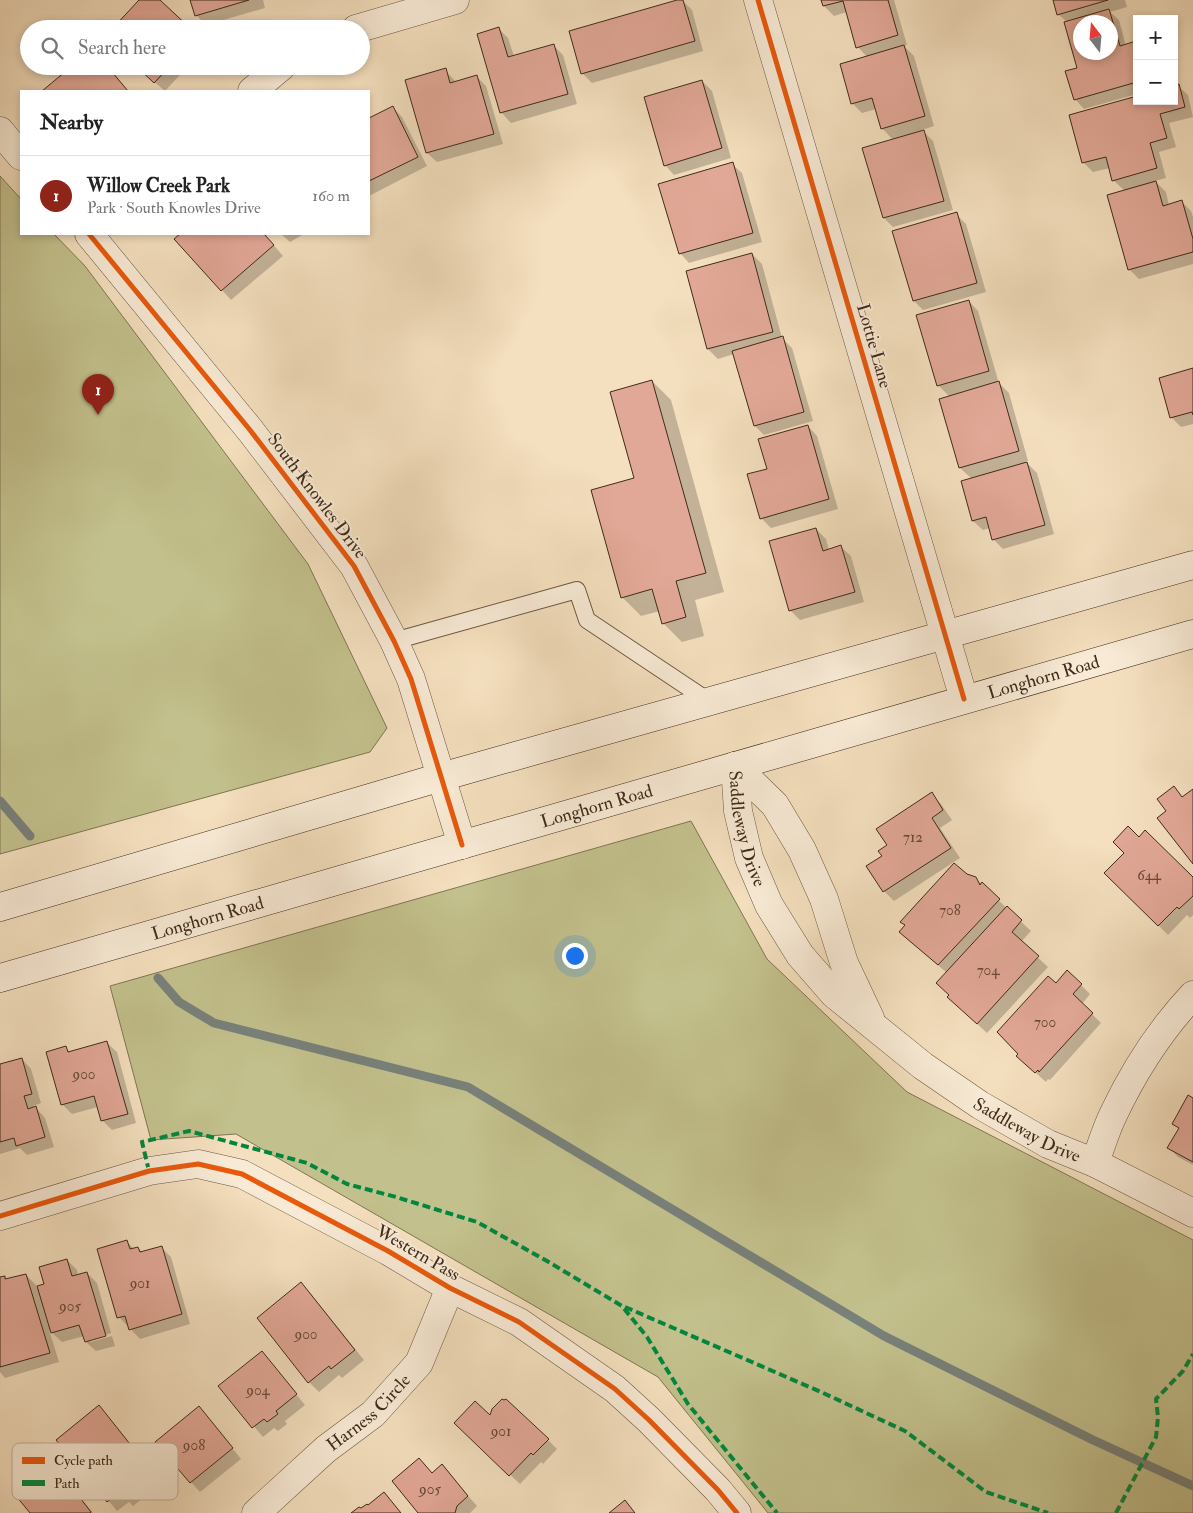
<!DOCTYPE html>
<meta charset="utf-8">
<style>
body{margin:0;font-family:"IM FELL Double Pica",serif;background:#f2f2f2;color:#222}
.controls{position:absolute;right:15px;top:15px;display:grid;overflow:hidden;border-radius:0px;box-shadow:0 2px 8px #0003}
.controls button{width:45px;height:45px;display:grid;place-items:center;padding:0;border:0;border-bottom:1px solid #e0e0e0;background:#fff;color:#222;font:25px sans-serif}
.compass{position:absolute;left:1073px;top:15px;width:45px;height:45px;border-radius:50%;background:#fff;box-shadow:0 2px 8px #0003;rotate:344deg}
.you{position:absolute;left:574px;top:955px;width:18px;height:18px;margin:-12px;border:4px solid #fff;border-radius:50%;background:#1a73e8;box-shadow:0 0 0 8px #1a73e833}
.badge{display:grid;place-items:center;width:32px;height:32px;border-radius:50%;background:#8f2418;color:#fff;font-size:16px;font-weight:700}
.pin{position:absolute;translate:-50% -41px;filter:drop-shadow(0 1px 2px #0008)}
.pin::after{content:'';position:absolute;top:26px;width:18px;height:15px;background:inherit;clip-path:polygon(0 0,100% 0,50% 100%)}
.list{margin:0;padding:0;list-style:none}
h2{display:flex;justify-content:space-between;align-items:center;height:65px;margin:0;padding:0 20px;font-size:21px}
h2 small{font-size:16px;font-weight:400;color:#767676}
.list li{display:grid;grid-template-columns:32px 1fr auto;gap:15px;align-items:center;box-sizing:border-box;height:80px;padding:0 20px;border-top:1px solid #e0e0e0}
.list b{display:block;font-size:19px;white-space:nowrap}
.list p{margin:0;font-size:16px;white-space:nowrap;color:#767676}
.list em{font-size:16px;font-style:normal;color:#767676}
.icon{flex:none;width:28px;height:28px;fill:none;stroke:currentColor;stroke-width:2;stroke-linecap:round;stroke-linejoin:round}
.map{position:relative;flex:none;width:1193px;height:1513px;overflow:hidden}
.search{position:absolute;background:#fff;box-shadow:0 2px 8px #0003;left:20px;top:20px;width:350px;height:55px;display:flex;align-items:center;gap:12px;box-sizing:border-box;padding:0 18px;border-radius:28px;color:#767676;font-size:19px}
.panel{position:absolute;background:#fff;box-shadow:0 2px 8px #0003;left:20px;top:90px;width:350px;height:145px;border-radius:0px}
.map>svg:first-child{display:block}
</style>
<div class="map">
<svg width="1193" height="1513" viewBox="0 0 1193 1513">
<rect width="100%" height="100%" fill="#f4dfbe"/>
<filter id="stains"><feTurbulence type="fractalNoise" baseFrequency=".004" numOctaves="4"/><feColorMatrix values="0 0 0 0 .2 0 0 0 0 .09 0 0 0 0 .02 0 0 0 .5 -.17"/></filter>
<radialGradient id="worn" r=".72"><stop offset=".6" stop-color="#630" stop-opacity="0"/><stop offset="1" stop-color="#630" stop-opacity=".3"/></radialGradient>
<g fill="#c2c08c" stroke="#807553">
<path d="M0 176 21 199V234H54L85 266 308 564 387 728 370 752 0 854Z"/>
<path d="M691 821 767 959 907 1092 1193 1240V1513H768L658 1377 236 1134 151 1140 110 986Z"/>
</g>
<g fill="#0003" fill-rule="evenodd">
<path d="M192 0H263L265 8 206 25 196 15Z"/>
<path d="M682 0 692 10 703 51 592 83 582 73Z"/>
<path d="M823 0H894L907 45 904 46 914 56 934 126 922 130 933 141 953 210 893 227 884 218 893 140 882 128 876 109 862 113 852 103 867 57 858 47 847 12 834 16 824 6Z"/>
<path d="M1054 0H1125L1127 7 1110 12 1119 20 1126 46 1137 44V94L1084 109 1075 99 1079 68 1067 22 1058 14ZM1080 22H1110V52H1080Z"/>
<path d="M499 29 508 38 514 56 553 45 563 55 577 104 511 123 502 113 479 34Z"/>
<path d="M73 66H107L128 91H44Z"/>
<path d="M136 66H188L165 91Z"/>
<path d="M445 70 456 82 476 76 486 86 503 144 437 162 427 153 406 81Z"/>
<path d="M702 81 712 91 731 158 674 175 665 165Z"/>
<path d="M1178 86 1188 95 1193 117 1169 123 1176 147 1159 152 1166 178 1155 181 1166 192 1169 205 1182 202 1191 211 1193 217V264L1139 279 1130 270 1108 196 1125 191 1113 180 1110 168 1093 172 1083 162 1137 101H1174Z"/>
<path d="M392 107 402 117 427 166 369 196V119Z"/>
<path d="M732 164 742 173 762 242 689 263 680 253Z"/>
<path d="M956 214 966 224 986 292 923 310 914 301Z"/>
<path d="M182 234H264L283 256 231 300 176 239Z"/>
<path d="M281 234H304L290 242Z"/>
<path d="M752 254 762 264 782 338 792 348 813 421 764 435 755 426 734 354 718 359 708 349 688 272Z"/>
<path d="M969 301 978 311 998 380 997 381 1009 393 1028 461H1025L1037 473 1054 534 1003 549 993 539 990 528 983 530 973 521 972 479 960 468 950 397 938 385Z"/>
<path d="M1193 369V424L1181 427 1171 417Z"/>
<path d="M652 381 671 400 724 592 695 600 704 636 682 642 663 623 660 611 641 616 622 597 636 479Z"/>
<path d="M808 426 817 436 838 509 771 528 761 518 768 470Z"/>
<path d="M816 529 826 539 829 550 841 547 851 556 864 602 800 620 790 610Z"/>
<path d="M931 794 941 804 952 820 940 828 960 858 894 901 884 891V856L889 846Z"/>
<path d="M1139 838 1193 879V915L1190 918 1187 915 1168 935 1106 873Z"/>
<path d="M970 876 975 878 1031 931 1021 942 1048 967 987 1033 959 1007 951 995 947 973 910 941Z"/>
<path d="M1056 985H1081L1090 994 1082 1004 1101 1023 1050 1080 1048 1079 1046 1082 1027 1065Z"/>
<path d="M107 1043 117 1052 136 1123 112 1130 102 1120 98 1107 72 1114 62 1104 66 1048 71 1053Z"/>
<path d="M22 1059 31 1069 41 1103 33 1106 34 1108H36L45 1118 54 1147 27 1155 20 1148 0 1154V1066Z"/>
<path d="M1193 1099V1165L1178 1157 1169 1148 1179 1129 1174 1123Z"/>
<path d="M127 1242 134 1249 138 1248 143 1253 161 1247 171 1257 190 1324 140 1339 119 1317Z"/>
<path d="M67 1260 77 1270 78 1276 87 1273 97 1283 111 1333 90 1339V1342L112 1336 115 1346 96 1351 86 1342 84 1336 62 1342 49 1330 59 1362 5 1378 0 1372V1279L4 1278 7 1280 26 1275 36 1285 37 1288 45 1285Z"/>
<path d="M301 1284 311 1294 364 1360 342 1378 339 1375 319 1392 309 1382Z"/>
<path d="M262 1353 305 1405 285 1421 287 1424 278 1431 274 1428 263 1437 220 1387Z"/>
<path d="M108 1417 162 1483 133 1506 129 1502 117 1511 58 1440Z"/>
<path d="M490 1417 548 1440 557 1449 543 1464 541 1462 520 1484 465 1433Z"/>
<path d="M208 1418 241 1459 200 1492 191 1482Z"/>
<path d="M419 1460 433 1474 442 1466 477 1506 470 1513H420Z"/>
<path d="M54 1467 64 1477 93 1513H32L43 1475Z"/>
</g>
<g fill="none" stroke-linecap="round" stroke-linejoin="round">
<g stroke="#78817a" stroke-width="9">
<path d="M0 801 30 836"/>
<path d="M158 978 179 1002 214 1023 468 1087 884 1336 1093 1440 1193 1486"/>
</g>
</g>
<g fill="#e2a897" stroke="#3f2a1a" fill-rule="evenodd">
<path d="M139 0H160L191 29H112Z"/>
<path d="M190 0H249L195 16Z"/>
<path d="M677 0H683L695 41 581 74 569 31Z"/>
<path d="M821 0H888L898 35 856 48 843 1 823 6Z"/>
<path d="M1053 0H1108L1057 15Z"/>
<path d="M1109 9 1120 46 1136 41 1137 82 1074 100 1065 71 1077 68 1064 22ZM1080 22H1110V52H1080Z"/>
<path d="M499 27 508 57 554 44 568 94 500 113 477 34Z"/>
<path d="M904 45 925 116 881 129 872 98 851 104 840 64Z"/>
<path d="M72 66H107L128 91H42Z"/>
<path d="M136 66H170L154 83Z"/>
<path d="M446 68 450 83 477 75 494 134 426 153 405 80Z"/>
<path d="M702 80 722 148 664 166 644 97Z"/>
<path d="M1179 84 1185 107 1160 114 1167 138 1150 143 1157 168 1112 181 1106 157 1082 163 1069 115 1137 96V101H1174V86Z"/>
<path d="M393 106 418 157 369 181V118Z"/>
<path d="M924 130 944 201 883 218 862 148Z"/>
<path d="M733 162 753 233 679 254 658 184Z"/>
<path d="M1156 181 1163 206 1182 200 1193 239V252L1128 270 1107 195Z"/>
<path d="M957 212 977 283 913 301 892 231Z"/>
<path d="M180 234H264L274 245 221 291 174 239Z"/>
<path d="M752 253 773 332 707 349 686 271Z"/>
<path d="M969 300 989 371 937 386 916 315Z"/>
<path d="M783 336 804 412 754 426 732 351Z"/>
<path d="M1193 368V415L1192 412 1170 418 1159 378Z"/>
<path d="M652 380 706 573 676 581 686 617 662 624 652 589 621 598 591 490 634 478 610 392Z"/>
<path d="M999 381 1019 451 959 468 939 399Z"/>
<path d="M808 425 829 499 760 519 747 474 767 469 758 439Z"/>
<path d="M1027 462 1045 525 992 540 986 517 972 521 961 481Z"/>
<path d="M816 528 823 551 841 545 855 592 789 611 769 541Z"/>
<path d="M1174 786 1182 797 1193 789V864L1157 818 1166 811 1157 799Z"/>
<path d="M932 792 943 810 932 818 951 848 883 892 866 866 882 856 878 851 887 845 876 829Z"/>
<path d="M1128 826 1139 837 1145 830 1193 877V896L1179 909 1177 907 1158 926 1104 873 1124 853 1113 842Z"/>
<path d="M954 863 967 874 976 877 980 885 982 882 1000 899 938 965 899 932 905 925 900 922Z"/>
<path d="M1007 906 1022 920 1012 932 1039 956 977 1024 947 997 949 995 936 983Z"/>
<path d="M1067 970 1082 984 1073 994 1093 1013 1039 1072 1038 1070 1035 1073 1016 1056 1018 1054 997 1032 1048 976 1056 983Z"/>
<path d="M107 1041 128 1114 101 1121 94 1096 61 1105 46 1052 66 1046 68 1052Z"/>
<path d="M22 1058 32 1094 24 1096 28 1109 36 1106 45 1137 16 1146 14 1138 0 1142V1064Z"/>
<path d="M1188 1095 1193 1098V1162L1167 1148 1179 1128 1172 1124Z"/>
<path d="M127 1240 130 1249 138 1247 140 1252 162 1246 182 1314 129 1330 125 1316 117 1318 97 1249Z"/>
<path d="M67 1259 72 1276 87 1272 106 1336 85 1342 79 1325 51 1333 37 1286 44 1284 39 1267Z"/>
<path d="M26 1274 50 1353 0 1367V1277L5 1276V1279Z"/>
<path d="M301 1282 355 1350 331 1369 329 1366 308 1383 257 1318Z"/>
<path d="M262 1351 297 1394 276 1411 278 1414 267 1422 264 1419 252 1428 218 1386Z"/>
<path d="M502 1399 504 1400 506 1399 549 1439 533 1455 531 1453 509 1476 454 1423 475 1401 490 1415 492 1409Z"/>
<path d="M99 1405 153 1473 123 1497 119 1493 107 1502 56 1440Z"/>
<path d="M199 1406 233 1448 190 1483 155 1442Z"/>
<path d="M419 1458 432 1473 442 1464 468 1496 457 1506 455 1513H418L392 1481Z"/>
<path d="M54 1465 91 1512 90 1513H30L16 1496 29 1485 30 1472 43 1473Z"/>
<path d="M384 1492 401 1513H351L359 1507 361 1508 367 1504 368 1505Z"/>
<path d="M625 1500 635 1513H609Z"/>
</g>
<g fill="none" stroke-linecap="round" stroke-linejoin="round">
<defs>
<path id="service" d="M394 641 577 590 587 620 710 702"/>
<g id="minor">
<path d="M758 0 964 699"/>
<path d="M356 29 455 0"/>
<path d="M252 91 282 66"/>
<path id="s1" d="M735 766 738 811 749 858 769 905 800 955 834 994 923 1066 980 1105 1048 1144 1095 1163 1193 1213"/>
<path d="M735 766 775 805 802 850 824 899 844 963 870 1018"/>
<path d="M1095 1163C1101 1146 1106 1129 1114 1113 1134 1071 1161 1029 1193 995"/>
<path d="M0 1216 149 1171 198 1164 242 1174 388 1251 450 1288 519 1322 615 1389 649 1420 718 1490 737 1513"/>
<path id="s2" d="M256 1513 326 1449 373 1414 419 1363 450 1288"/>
</g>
<g id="tertiary">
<path d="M0 131 21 156"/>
<path d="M89 234 250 430 354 566 394 641 411 679 462 845"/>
</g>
<g id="secondary">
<path d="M0 907 441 777 1193 565"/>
<path id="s3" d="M0 978 1193 634"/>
</g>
</defs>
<use href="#service" stroke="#6c5743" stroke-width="18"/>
<use href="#minor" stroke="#6c5743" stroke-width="29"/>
<use href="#tertiary" stroke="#6c5743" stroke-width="29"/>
<use href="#secondary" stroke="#3f2a1a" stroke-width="29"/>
<use href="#service" stroke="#f8ead5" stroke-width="16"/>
<use href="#minor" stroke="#f8ead5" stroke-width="28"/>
<use href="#tertiary" stroke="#f8ead5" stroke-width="28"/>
<use href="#secondary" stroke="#f8ead5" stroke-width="28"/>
<g stroke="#00873e" stroke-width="4" stroke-dasharray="8 4" stroke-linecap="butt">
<path d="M149 1171 142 1142 189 1131 307 1163 347 1184 396 1197 477 1222 547 1261 622 1306 647 1337 688 1404 777 1513"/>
<path d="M625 1307 821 1392 905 1431 986 1492 1048 1513"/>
<path d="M1116 1513 1156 1437 1158 1417 1156 1399 1183 1371 1193 1354"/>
</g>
<defs>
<g id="cycleway">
<path d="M758 0 964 699"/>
<path d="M89 234 250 430 354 566 394 641 411 679 462 845"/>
<path d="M0 1216 149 1171 198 1164 242 1174 388 1251 450 1288 519 1322 615 1389 649 1420 718 1490 737 1513"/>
</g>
</defs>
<use href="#cycleway" stroke="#f8ead5" stroke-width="8"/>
<use href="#cycleway" stroke="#e8590c" stroke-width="5"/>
</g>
<g text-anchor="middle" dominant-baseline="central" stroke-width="4" stroke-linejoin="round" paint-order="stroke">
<g font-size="15" fill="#684a39">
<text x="913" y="837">712</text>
<text x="1149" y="875">644</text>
<text x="950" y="910">708</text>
<text x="988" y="970">704</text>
<text x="1045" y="1022">700</text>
<text x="84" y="1074">900</text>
<text x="140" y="1283">901</text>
<text x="70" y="1306">905</text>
<text x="306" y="1334">900</text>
<text x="258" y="1390">904</text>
<text x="501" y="1431">901</text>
<text x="194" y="1445">908</text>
<text x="430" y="1489">905</text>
</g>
<g font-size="18" fill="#3f2a1a" stroke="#f8ead5">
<text transform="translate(874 346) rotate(74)">Lottie Lane</text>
<text transform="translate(317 496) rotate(53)">South Knowles Drive</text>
<text stroke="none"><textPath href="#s3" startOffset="1086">Longhorn Road</textPath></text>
<text stroke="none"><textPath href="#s3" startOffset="621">Longhorn Road</textPath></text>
<text stroke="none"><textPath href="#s1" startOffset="64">Saddleway Drive</textPath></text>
<text stroke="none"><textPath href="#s3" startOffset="216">Longhorn Road</textPath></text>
<text stroke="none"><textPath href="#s1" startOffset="492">Saddleway Drive</textPath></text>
<text transform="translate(418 1253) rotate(30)">Western Pass</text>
<text stroke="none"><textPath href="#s2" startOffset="151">Harness Circle</textPath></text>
</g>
</g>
<rect x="12" y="1443" width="166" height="57" rx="8" fill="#f8ead5" stroke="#c0b09d" stroke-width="1"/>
<rect x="22" y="1457" width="23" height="7" fill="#e8590c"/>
<rect x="22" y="1480" width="23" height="6" fill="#00873e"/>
<g font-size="14" fill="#3f2a1a">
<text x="54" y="1465">Cycle path</text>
<text x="54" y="1488">Path</text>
</g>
<rect width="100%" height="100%" filter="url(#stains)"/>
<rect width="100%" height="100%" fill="url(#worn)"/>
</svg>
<div class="controls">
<button>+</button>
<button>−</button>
</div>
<svg class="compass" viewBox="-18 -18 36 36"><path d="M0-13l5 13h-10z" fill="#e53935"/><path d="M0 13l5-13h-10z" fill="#767676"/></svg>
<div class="you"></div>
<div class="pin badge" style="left:98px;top:415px">1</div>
<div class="search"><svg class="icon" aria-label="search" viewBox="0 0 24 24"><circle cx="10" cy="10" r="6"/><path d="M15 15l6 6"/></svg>Search here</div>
<section class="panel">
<h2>Nearby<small></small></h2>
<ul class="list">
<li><span class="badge">1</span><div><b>Willow Creek Park</b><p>Park · South Knowles Drive</p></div><em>160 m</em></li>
</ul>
</section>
</div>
